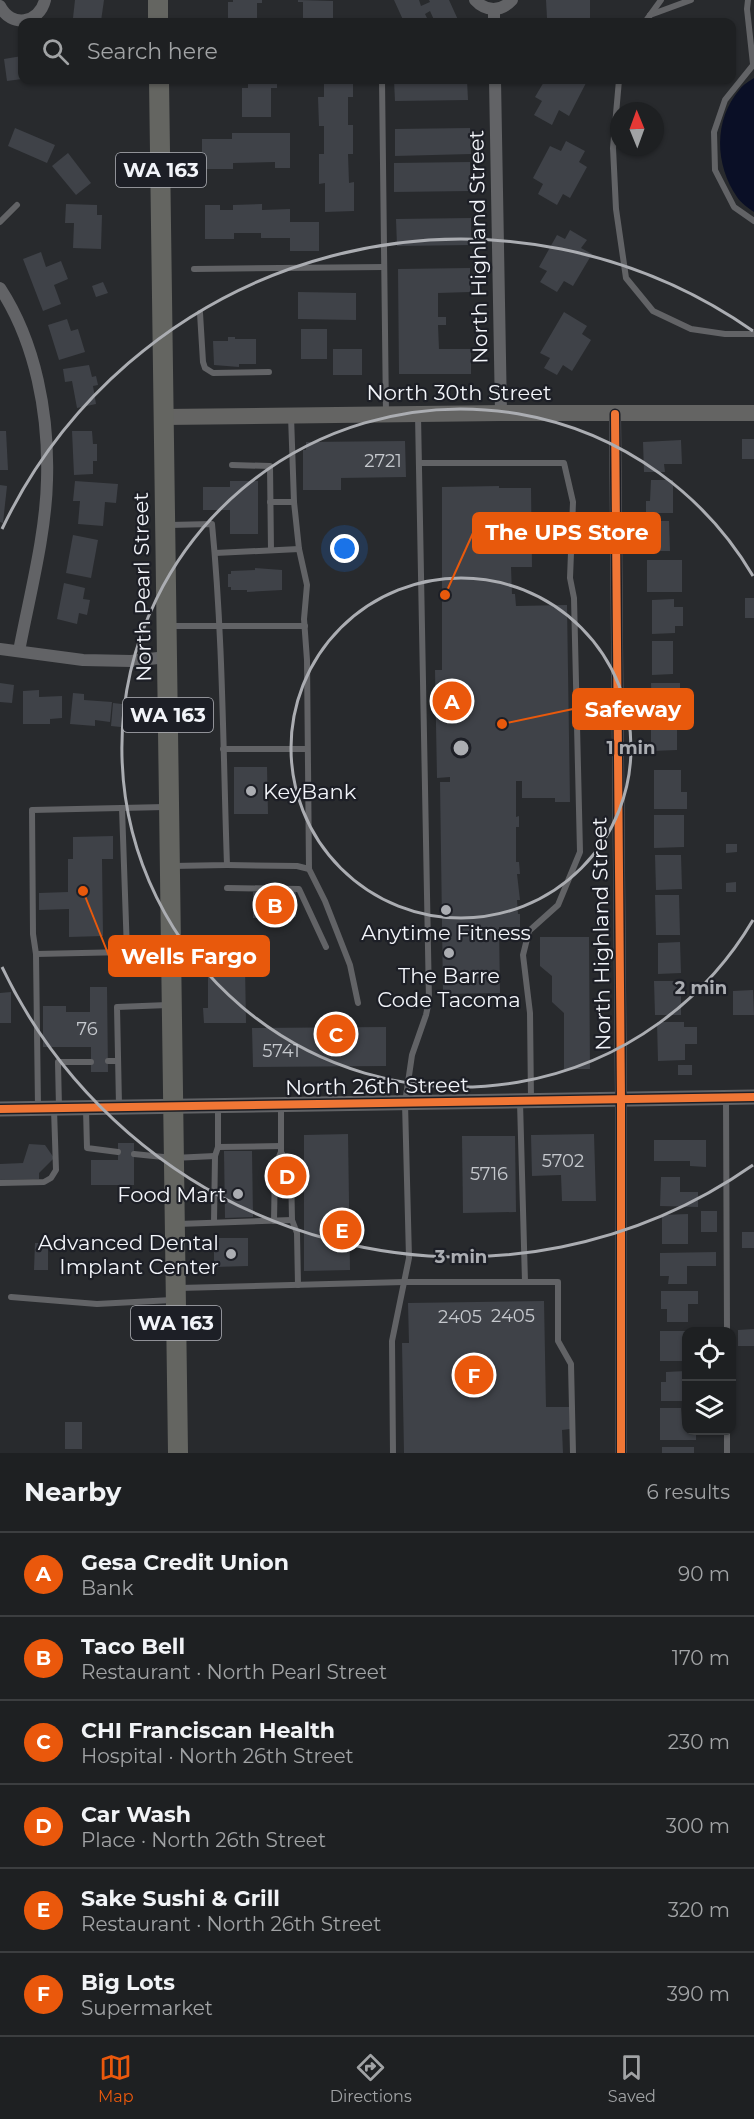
<!DOCTYPE html>
<meta charset="utf-8">
<style>
body{margin:0;font-family:Montserrat,sans-serif;background:#26282a;color:#f1f3f6}
.controls{position:absolute;right:18px;bottom:18px;display:grid;overflow:hidden;border-radius:12px;box-shadow:0 2px 4px #0004}
.controls button{width:54px;height:54px;display:grid;place-items:center;padding:0;border:0;border-bottom:2px solid #3c3e40;background:#1e2022;color:#f1f3f6;font:30px sans-serif}
.compass{position:absolute;left:610px;top:102px;width:54px;height:54px;border-radius:50%;background:#1e2022;box-shadow:0 2px 4px #0004;rotate:359deg}
.you{position:absolute;left:345px;top:549px;width:21px;height:21px;margin:-15px;border:4px solid #fff;border-radius:50%;background:#1a73e8;box-shadow:0 0 0 9px #1a73e833}
.badge{display:grid;place-items:center;width:39px;height:39px;border-radius:50%;background:#ea580c;color:#fff;font-size:20px;font-weight:700}
.pin{position:absolute;translate:-50% -50%;border:3px solid #fff;box-shadow:0 2px 6px #0006}
.list{margin:0;padding:0;list-style:none}
h2{display:flex;justify-content:space-between;align-items:center;height:78px;margin:0;padding:0 24px;font-size:26px}
h2 small{font-size:20px;font-weight:400;color:#a1a3a5}
.list li{display:grid;grid-template-columns:39px 1fr auto;gap:18px;align-items:center;box-sizing:border-box;height:84px;padding:0 24px;border-top:2px solid #3c3e40}
.list b{display:block;font-size:22px;white-space:nowrap}
.list p{margin:0;font-size:20px;white-space:nowrap;color:#a1a3a5}
.list em{font-size:20px;font-style:normal;color:#a1a3a5}
.icon{flex:none;width:33px;height:33px;fill:none;stroke:currentColor;stroke-width:2;stroke-linecap:round;stroke-linejoin:round}
.map{position:relative;flex:none;width:754px;height:1453px;overflow:hidden}
.search{position:absolute;background:#1e2022;box-shadow:0 2px 4px #0004;left:18px;right:18px;top:18px;height:66px;display:flex;align-items:center;gap:15px;box-sizing:border-box;padding:0 21px;border-radius:12px;color:#a1a3a5;font-size:22px}
.sheet{height:582px;background:#1e2022}
nav{display:flex;justify-content:space-around;align-items:center;box-sizing:border-box;height:84px;border-top:2px solid #3c3e40;background:#1e2022;font-size:16px;color:#a1a3a5}
nav a{display:grid;justify-items:center;gap:3px}
nav .on{color:#ea580c}
.map>svg:first-child{display:block}
</style>
<div class="map">
<svg width="754" height="1453" viewBox="0 0 754 1453">
<rect width="100%" height="100%" fill="#282a2d"/>
<path fill="#0a0f26" d="M754 78V212C748 208 741 203 737 197 715 165 713 120 740 89 743 85 749 81 754 78Z"/>
<g fill="#3f4248">
<path d="M75 0H104L101 21 73 18Z"/>
<path d="M233 0H262V3H257V22H228V2H233Z"/>
<path d="M298 0 333 1V22H303V2H298Z"/>
<path d="M394 0H419L421 6 430 2 429 0H449L459 22H435L430 11 425 14 429 22H404Z"/>
<path d="M546 0H590V18H547Z"/>
<path d="M22 56V79L7 81 4 59Z"/>
<path d="M248 80H277V88H271V117H242V88H248Z"/>
<path d="M318 80H353V97H348V125H353V154H348L349 183 354 182V211L325 212V183L319 184V154H324V126H319L318 97H324V83H318Z"/>
<path d="M394 80H467L468 100 395 101Z"/>
<path d="M545 80H580L586 83 569 116 559 110 552 125 534 115 542 101 535 97Z"/>
<path d="M15 128 55 145 47 163 8 146Z"/>
<path d="M470 128 471 154 395 156V129Z"/>
<path d="M232 133H290V168H275V162L233 163V169H202V139H232Z"/>
<path d="M566 141 585 151 579 162 587 167 570 198 563 194 557 205 538 194 543 184 533 178 550 146 561 151Z"/>
<path d="M68 153 91 183 76 195 52 166Z"/>
<path d="M470 162V191L394 192V163Z"/>
<path d="M66 204 97 205V215H102L101 249 73 248 74 223H65Z"/>
<path d="M262 204V210L290 209V222H319V251H290V238H261V233H234V239H205V205H220V210H233V205Z"/>
<path d="M471 218V245L397 246 396 219Z"/>
<path d="M570 230 587 240 581 248 592 254 573 286 564 281 557 292 540 282 547 271 539 267 557 235 565 239Z"/>
<path d="M41 252 46 267 61 261 68 279 54 285 61 304 43 311 23 259Z"/>
<path d="M470 268V292L438 293V317H446V325H438L439 349H471V374H399L398 269Z"/>
<path d="M103 282 108 293 96 297 92 286Z"/>
<path d="M298 292 356 293V320L298 319Z"/>
<path d="M564 312 587 326 582 334 591 340 572 371 563 365 557 375 544 368 550 358 540 353Z"/>
<path d="M67 319 71 331 78 329 85 352 59 360 48 325Z"/>
<rect x="301" y="329" width="26" height="30"/>
<path d="M228 337H235V339H256V364H239V367L214 365 213 341H228Z"/>
<rect x="333" y="349" width="29" height="26"/>
<path d="M89 365 92 377 96 376 98 385 93 386 96 404 77 408 72 381 65 382 63 369Z"/>
<path d="M0 431H6L8 470H0Z"/>
<path d="M72 431H92L93 444H97V461H93V474L74 475Z"/>
<rect x="742" y="439" width="12" height="20"/>
<path d="M681 440 682 464H664L665 472H644L643 442Z"/>
<path d="M405 441 406 477 341 478V490H303V450H306V442Z"/>
<path d="M651 480H673V513H646V501H650Z"/>
<path d="M75 481 118 484 116 503 105 502 103 526 78 524 80 501H73Z"/>
<path d="M230 481H258V534H230V510H203V487H230Z"/>
<path d="M0 485 7 486 3 523 0 522Z"/>
<path d="M499 486V488H531L532 567H511L512 594H515L516 606 567 605 570 802H555V798H522V781H516V817L519 816V827H516V862H519L520 874H517L520 900H517L518 914H520V927H499L500 993 443 994 440 782H450V777L437 778 435 670H442V487Z"/>
<path d="M650 521H669L670 551H650Z"/>
<path d="M73 535 98 540 91 578 66 573Z"/>
<rect x="647" y="560" width="35" height="32"/>
<path d="M255 568 282 570V590L247 592V590H231V587H228V574H231V571L255 570Z"/>
<path d="M64 583 85 588 83 599 90 600 87 615 79 613 77 624 57 619Z"/>
<rect x="745" y="598" width="9" height="20"/>
<path d="M674 599V607H683V626H675V633L652 634V600Z"/>
<path d="M652 641H673V674L652 675Z"/>
<path d="M0 683 14 685 12 703 0 702Z"/>
<path d="M651 683H680V698H688V712L652 713Z"/>
<path d="M39 690V697L62 696V718L50 719V724H23V691Z"/>
<path d="M73 693 84 694V700L112 702 110 722 95 720V726L70 724Z"/>
<path d="M113 703 131 705 130 728 111 726Z"/>
<path d="M657 716H677V750L651 751V729H657Z"/>
<path d="M234 767H267L268 814H234Z"/>
<path d="M654 770H681V792H687V809H654Z"/>
<path d="M654 815H684V847L654 848Z"/>
<path d="M113 836V859H102L103 936 69 937V909L39 910V893L68 892V859H73V837Z"/>
<path d="M726 844H737V852L726 853Z"/>
<path d="M655 855H681L682 889 656 890Z"/>
<path d="M736 882V892H726V883Z"/>
<path d="M253 892H296V917L253 918Z"/>
<path d="M655 895H679L680 935H656Z"/>
<path d="M540 937H589L590 1069H564V1013L552 1002V976L540 966Z"/>
<path d="M680 942 681 973 658 974V943Z"/>
<path d="M208 959H218V966H245L246 1023H204L203 1008H208Z"/>
<path d="M654 981H681V1015H655Z"/>
<path d="M90 987H107L108 1072H91V1047H43V1006H66V1012H90Z"/>
<path d="M753 990 754 1015H733V991Z"/>
<path d="M11 992V1023H0V993Z"/>
<path d="M657 1022H684V1027H697V1044H685V1060L658 1061Z"/>
<path d="M386 1027V1066L253 1067 252 1028Z"/>
<rect x="678" y="1065" width="14" height="10"/>
<path d="M348 1134 350 1270 304 1271V1135Z"/>
<path d="M594 1134 596 1201H562L561 1175 532 1176 531 1135Z"/>
<path d="M462 1136H515L516 1212 463 1213Z"/>
<path d="M654 1140H706V1167L690 1166V1161H654Z"/>
<path d="M118 1143H134V1185H91V1160H118Z"/>
<path d="M29 1144 45 1145 54 1158 39 1173V1179L0 1180V1164L23 1163Z"/>
<path d="M224 1151H252L253 1217 225 1218Z"/>
<path d="M279 1169H296V1196H284V1183H279Z"/>
<path d="M661 1177H680V1192H698V1207L660 1206Z"/>
<rect x="701" y="1211" width="16" height="21"/>
<path d="M688 1214V1244H662V1215Z"/>
<rect x="742" y="1232" width="12" height="16"/>
<path d="M218 1238H248V1266L214 1267V1242H218Z"/>
<path d="M35 1243H48V1270H34Z"/>
<path d="M716 1252V1266H687V1284H668L669 1276H660V1253Z"/>
<path d="M661 1291H698V1304H688V1322H667V1309H661Z"/>
<path d="M544 1301 546 1407H569L570 1429 562 1430 563 1453H404L402 1343H409L408 1303Z"/>
<path d="M754 1329V1346H738V1330Z"/>
<path d="M660 1331H687L686 1361H660Z"/>
<path d="M686 1371V1401H661V1382H666V1372Z"/>
<path d="M660 1408H681L682 1422H686L687 1431H696V1440H660Z"/>
<rect x="65" y="1422" width="17" height="27"/>
<rect x="662" y="1447" width="32" height="6"/>
</g>
<g fill="none" stroke-linecap="round" stroke-linejoin="round">
<g stroke="#626366" stroke-width="6">
<path d="M748 0 747 9 753 64"/>
<path d="M650 15 691 0"/>
<path d="M645 22 661 0"/>
<path d="M754 64 725 100 714 132 715 170 734 207 754 221"/>
<path d="M382 80 386 414"/>
<path d="M619 80 613 148 616 209 626 278 653 311 691 329 725 334H754"/>
<path d="M0 222 17 205"/>
<path d="M194 269 384 267"/>
<path d="M200 313 203 362 205 368 213 373 269 372"/>
<path d="M291 416 294 502 299 549 307 585 304 619 307 660 309 869 325 901 350 965 358 1003"/>
<path d="M419 463H564L573 502 570 578 574 598 580 852 558 905 529 931 523 955 530 1013 531 1099"/>
<path d="M232 465 270 466 271 550"/>
<path d="M270 502H294"/>
<path d="M169 525 212 524C223 637 223 751 227 865L172 866"/>
<path d="M215 553 299 549"/>
<path d="M170 626H305"/>
<path d="M223 749H307"/>
<path d="M122 808 127 952"/>
<path d="M227 865 297 866 309 869"/>
<path d="M227 888 299 889 326 947"/>
<path d="M36 954 127 952 136 959H168"/>
<path d="M108 1061H118"/>
<path d="M726 1098 727 1332"/>
<path d="M520 1102 525 1282"/>
<path d="M119 1105 117 1007 168 1005"/>
<path d="M38 1107 36 954 33 934 32 810 165 807"/>
<path d="M59 1108 58 1062H91"/>
<path d="M86 1109 87 1148 118 1152"/>
<path d="M218 1147 281 1146"/>
<path d="M281 1152 291 1169 292 1220"/>
<path d="M134 1154 173 1158 215 1156"/>
<path d="M0 1183 44 1182 51 1178 56 1170 54 1109"/>
<path d="M274 1221 275 1166 281 1152V1106"/>
<path d="M214 1222 215 1156 218 1147V1107"/>
<path d="M178 1224 292 1220 297 1233 298 1285"/>
<path d="M179 1288 404 1282H558V1341L571 1364 573 1453"/>
<path d="M11 1297 97 1304 172 1300"/>
<path d="M727 1430V1453"/>
<path d="M393 1453 392 1341 409 1258 405 1103 412 1055 426 1015 429 1001 418 415"/>
</g>
<g stroke="#626366" stroke-width="12">
<path d="M475 0C486 12 501 12 512 0"/>
<path d="M0 6C11 28 39 24 45 0"/>
<path d="M494 10V22"/>
<path d="M495 80 501 413"/>
<path d="M0 288C36 343 49 415 47 480 46 534 29 598 19 651"/>
<path d="M615 414 621 1100V1453"/>
<path d="M0 649 83 660 131 661 167 657"/>
</g>
<path stroke="#626366" stroke-width="15" d="M0 1109 754 1097"/>
<path stroke="#646463" stroke-width="16" d="M164 417 501 413H754"/>
<g stroke="#646561" stroke-width="20">
<path d="M158 0V22"/>
<path d="M159 80 178 1453"/>
</g>
<defs>
<g id="cycleway">
<path d="M615 414 621 1100V1453"/>
<path d="M0 1109 754 1097"/>
</g>
</defs>
<use href="#cycleway" stroke="#1d1f26" stroke-width="11"/>
<use href="#cycleway" stroke="#f07635" stroke-width="8"/>
</g>
<g fill="none" stroke="#abadb2" stroke-width="3">
<circle cx="461" cy="748" r="170"/>
<path d="M753 920A339 339 0 1 1 753 576"/>
<path d="M753 1165A509 509 0 0 1 2 967M2 529A509 509 0 0 1 753 331"/>
</g>
<g fill="#abadb2" stroke="#1d1f26" stroke-width="2">
<circle cx="251" cy="791" r="6"/>
<circle cx="446" cy="910" r="6"/>
<circle cx="449" cy="953" r="6"/>
<circle cx="238" cy="1194" r="6"/>
<circle cx="231" cy="1254" r="6"/>
</g>
<g text-anchor="middle" dominant-baseline="central" stroke-width="4.5" stroke-linejoin="round" paint-order="stroke">
<g font-size="18" fill="#c5c8cd">
<text x="383" y="461">2721</text>
<text x="87" y="1029">76</text>
<text x="281" y="1051">5741</text>
<text x="563" y="1161">5702</text>
<text x="489" y="1174">5716</text>
<text x="513" y="1316">2405</text>
<text x="460" y="1317">2405</text>
</g>
<g fill="#1d1f26" stroke="#b2b4ba" stroke-width="1.5">
<rect x="116" y="153" width="90" height="34" rx="4.5"/>
<rect x="123" y="698" width="90" height="34" rx="4.5"/>
<rect x="131" y="1306" width="90" height="34" rx="4.5"/>
</g>
<g font-size="20" font-weight="bold" fill="#f2f4f9">
<text x="161" y="170">WA 163</text>
<text x="168" y="715">WA 163</text>
<text x="176" y="1323">WA 163</text>
</g>
<g font-size="21" fill="#f2f4f9" stroke="#1d1f26">
<text transform="translate(478 247) rotate(-91)">North Highland Street</text>
<text x="459" y="392">North 30th Street</text>
<text transform="translate(142 587) rotate(-91)">North Pearl Street</text>
<text transform="translate(601 934) rotate(-91)">North Highland Street</text>
<text transform="translate(377 1086) rotate(-1)">North 26th Street</text>
</g>
<g font-size="21" fill="#f2f4f9" stroke="#1d1f26">
<text x="263" y="791" text-anchor="start">KeyBank</text>
<text x="446" y="932">Anytime Fitness</text>
<text x="449" y="975">The Barre<tspan x="449" dy="24">Code Tacoma</tspan></text>
<text x="226" y="1194" text-anchor="end">Food Mart</text>
<text x="219" y="1242" text-anchor="end">Advanced Dental<tspan x="219" dy="24">Implant Center</tspan></text>
</g>
</g>
<circle cx="461" cy="748" r="9" fill="#abadb2" stroke="#1d1f26" stroke-width="3"/>
<g font-size="18" text-anchor="middle" font-weight="bold" fill="#abadb2" stroke="#1d1f26" stroke-width="4.5" stroke-linejoin="round" paint-order="stroke">
<text x="631" y="754">1 min</text>
<text x="701" y="994">2 min</text>
<text x="461" y="1263">3 min</text>
</g>
<path fill="none" stroke="#e8590c" stroke-width="2" d="M445 595L473 533M502 724L573 709M83 891L109 956"/>
<g fill="#e8590c" stroke="#1d1f26" stroke-width="2">
<circle cx="445" cy="595" r="6"/>
<circle cx="502" cy="724" r="6"/>
<circle cx="83" cy="891" r="6"/>
</g>
<g fill="#e8590c" stroke="#e8590c" stroke-width="2">
<rect x="473" y="513" width="187" height="40" rx="6"/>
<rect x="573" y="689" width="120" height="40" rx="6"/>
<rect x="109" y="936" width="160" height="40" rx="6"/>
</g>
<g font-size="22" text-anchor="middle" font-weight="bold" fill="#fff">
<text x="567" y="540">The UPS Store</text>
<text x="633" y="717">Safeway</text>
<text x="189" y="964">Wells Fargo</text>
</g>
</svg>
<div class="controls">
<button><svg class="icon" aria-label="locate" viewBox="0 0 24 24"><circle cx="12" cy="12" r="6"/><path d="M12 2v4M12 18v4M2 12h4M18 12h4"/></svg></button>
<button><svg class="icon" aria-label="layers" viewBox="0 0 24 24"><path d="M12 4l9 5-9 5-9-5zM3 14l9 5 9-5"/></svg></button>
</div>
<svg class="compass" viewBox="-18 -18 36 36"><path d="M0-13l5 13h-10z" fill="#e53935"/><path d="M0 13l5-13h-10z" fill="#a1a3a5"/></svg>
<div class="you"></div>
<div class="pin badge" style="left:452px;top:701px">A</div>
<div class="pin badge" style="left:275px;top:905px">B</div>
<div class="pin badge" style="left:336px;top:1034px">C</div>
<div class="pin badge" style="left:287px;top:1176px">D</div>
<div class="pin badge" style="left:342px;top:1230px">E</div>
<div class="pin badge" style="left:474px;top:1375px">F</div>
<div class="search"><svg class="icon" aria-label="search" viewBox="0 0 24 24"><circle cx="10" cy="10" r="6"/><path d="M15 15l6 6"/></svg>Search here</div>
</div>
<section class="sheet">
<h2>Nearby<small>6 results</small></h2>
<ul class="list">
<li><span class="badge">A</span><div><b>Gesa Credit Union</b><p>Bank</p></div><em>90 m</em></li>
<li><span class="badge">B</span><div><b>Taco Bell</b><p>Restaurant · North Pearl Street</p></div><em>170 m</em></li>
<li><span class="badge">C</span><div><b>CHI Franciscan Health</b><p>Hospital · North 26th Street</p></div><em>230 m</em></li>
<li><span class="badge">D</span><div><b>Car Wash</b><p>Place · North 26th Street</p></div><em>300 m</em></li>
<li><span class="badge">E</span><div><b>Sake Sushi &amp; Grill</b><p>Restaurant · North 26th Street</p></div><em>320 m</em></li>
<li><span class="badge">F</span><div><b>Big Lots</b><p>Supermarket</p></div><em>390 m</em></li>
</ul>
</section>
<nav>
<a class="on"><svg class="icon" aria-label="map" viewBox="0 0 24 24"><path d="M3 6l6-2 6 2 6-2v14l-6 2-6-2-6 2zM9 4v14M15 6v14"/></svg>Map</a>
<a><svg class="icon" aria-label="directions" viewBox="0 0 24 24"><path d="M12 3l9 9-9 9-9-9zM9 14v-3h6M13 9l2 2-2 2"/></svg>Directions</a>
<a><svg class="icon" aria-label="saved" viewBox="0 0 24 24"><path d="M7 4h10v16l-5-4-5 4z"/></svg>Saved</a>
</nav>
